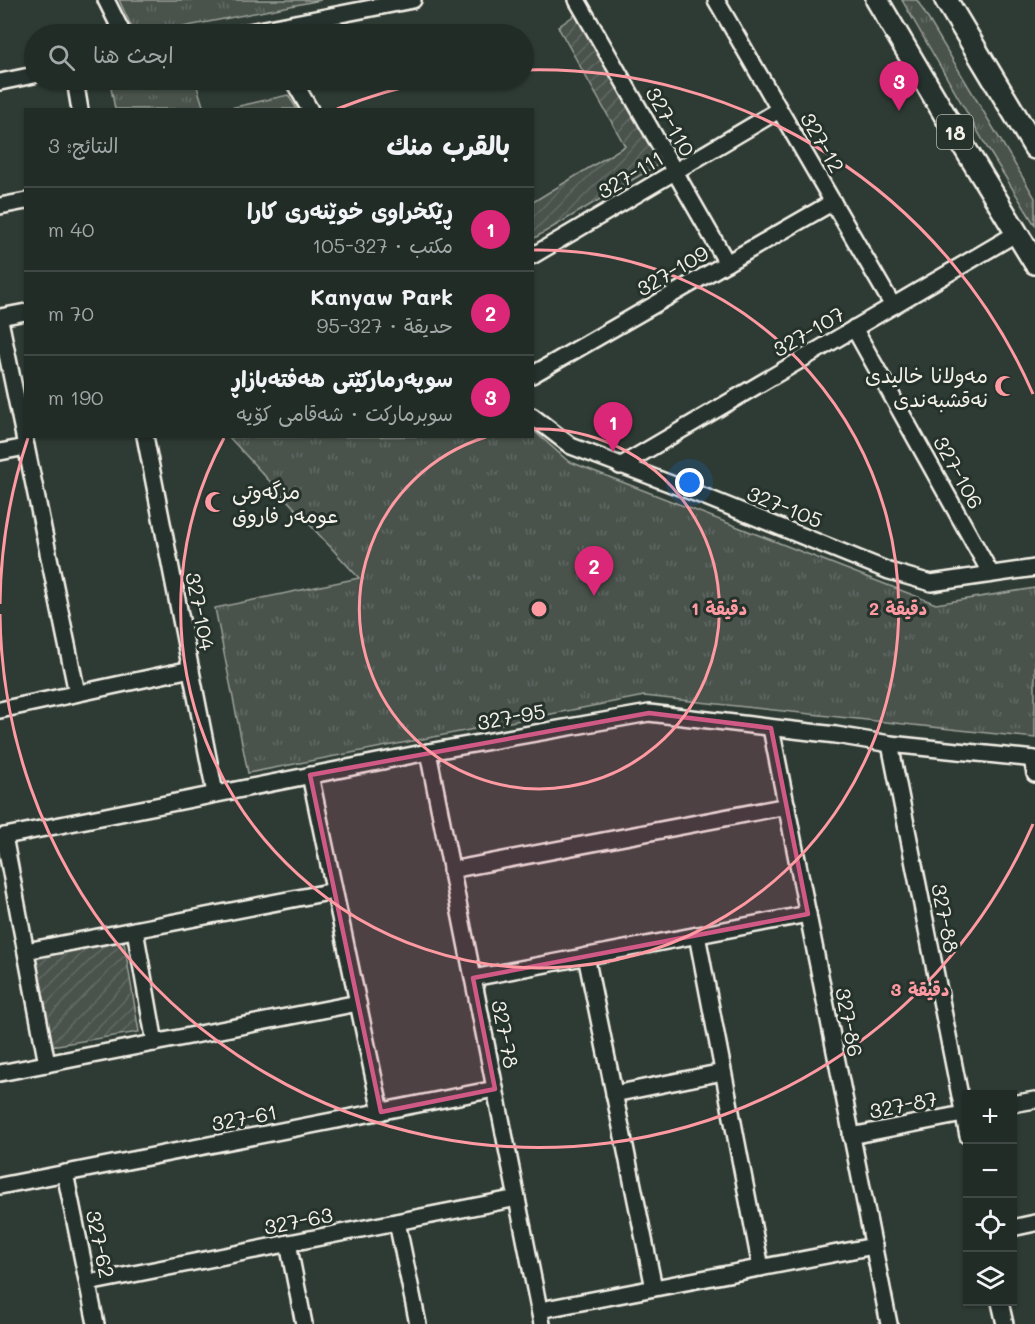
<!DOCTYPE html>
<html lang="ar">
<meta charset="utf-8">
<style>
body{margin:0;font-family:Mali,"Playpen Sans Arabic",sans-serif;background:#2e3833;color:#f1f3f6;direction:rtl}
.controls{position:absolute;right:18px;bottom:18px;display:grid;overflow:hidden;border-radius:0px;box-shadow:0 2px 4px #0004}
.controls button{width:54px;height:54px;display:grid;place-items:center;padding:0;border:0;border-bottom:2px solid #3f4844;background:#222c27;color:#f1f3f6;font:30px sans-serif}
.you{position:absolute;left:690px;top:483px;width:21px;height:21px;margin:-15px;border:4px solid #fff;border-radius:50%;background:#1a73e8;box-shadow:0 0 0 9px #1a73e833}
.badge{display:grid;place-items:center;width:39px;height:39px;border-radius:50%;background:#db2777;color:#fff;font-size:20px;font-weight:700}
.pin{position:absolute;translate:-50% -50px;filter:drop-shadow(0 2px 3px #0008)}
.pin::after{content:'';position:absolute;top:32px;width:21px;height:18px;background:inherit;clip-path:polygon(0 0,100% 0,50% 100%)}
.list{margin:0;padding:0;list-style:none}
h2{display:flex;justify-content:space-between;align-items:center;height:78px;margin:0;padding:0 24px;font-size:26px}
h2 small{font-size:20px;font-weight:400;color:#a2a7a7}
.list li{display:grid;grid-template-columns:39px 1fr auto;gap:18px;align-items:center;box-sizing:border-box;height:84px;padding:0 24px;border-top:2px solid #3f4844}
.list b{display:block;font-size:22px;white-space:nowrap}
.list p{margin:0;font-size:20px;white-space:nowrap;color:#a2a7a7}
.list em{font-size:20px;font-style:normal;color:#a2a7a7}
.icon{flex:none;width:33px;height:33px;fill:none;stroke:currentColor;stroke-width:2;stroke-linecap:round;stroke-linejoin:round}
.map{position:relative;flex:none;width:1035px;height:1324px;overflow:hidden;direction:ltr}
.search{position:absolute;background:#222c27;box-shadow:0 2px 4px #0004;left:24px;top:24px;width:510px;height:66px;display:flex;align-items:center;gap:15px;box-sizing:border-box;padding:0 21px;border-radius:33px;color:#a2a7a7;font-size:22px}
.panel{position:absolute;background:#222c27;box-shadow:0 2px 4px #0004;left:24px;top:108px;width:510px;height:330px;border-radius:0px;direction:rtl}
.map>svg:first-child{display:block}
</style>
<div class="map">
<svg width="1035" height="1324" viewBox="0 0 1035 1324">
<defs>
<pattern id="grass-tufts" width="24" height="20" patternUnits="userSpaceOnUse" patternTransform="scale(1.5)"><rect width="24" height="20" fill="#48524c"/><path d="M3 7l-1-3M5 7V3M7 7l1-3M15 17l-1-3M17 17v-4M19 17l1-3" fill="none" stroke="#636b66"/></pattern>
<pattern id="garden-furrows" width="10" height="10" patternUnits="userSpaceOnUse" patternTransform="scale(1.5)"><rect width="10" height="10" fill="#48524c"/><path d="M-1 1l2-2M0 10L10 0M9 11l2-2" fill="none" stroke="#636b66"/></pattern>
</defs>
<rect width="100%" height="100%" fill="#2e3b34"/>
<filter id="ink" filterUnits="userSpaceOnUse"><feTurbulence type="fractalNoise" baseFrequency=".0167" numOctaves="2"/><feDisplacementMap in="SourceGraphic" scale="12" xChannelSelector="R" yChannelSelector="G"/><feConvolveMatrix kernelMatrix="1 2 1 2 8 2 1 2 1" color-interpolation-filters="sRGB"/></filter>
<g filter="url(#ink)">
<g fill="url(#grass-tufts)" stroke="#9ea29a" stroke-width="1.5">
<path d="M119 0H321L147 34H135Z"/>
<path d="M902 0H917L1035 198V225L988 149Z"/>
<path d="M153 80H195L204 109H115L111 88Z"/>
<path d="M288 95 297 109H226Z"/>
<path d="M533 430 568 461 936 604 1035 588V738L644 696 248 773 215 608 359 578 229 437 532 436Z"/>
</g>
<g fill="url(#garden-furrows)" stroke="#9ea29a" stroke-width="1.5">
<path d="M576 14 661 163 533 239V202L625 146 558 27Z"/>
<path d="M124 942 139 1032 45 1047 31 957Z"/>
</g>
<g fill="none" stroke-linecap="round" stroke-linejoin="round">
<defs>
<g id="minor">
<path d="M106 0 123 34"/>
<path d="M577 0 727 263"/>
<path d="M716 0 893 306"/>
<path d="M239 34 413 0"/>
<path d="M75 80 80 110"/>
<path d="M293 80 310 110"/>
<path d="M0 82 34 75"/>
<path d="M0 206 26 201"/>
<path d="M532 256 779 110"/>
<path d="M0 317 26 312"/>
<path d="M0 320 77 693"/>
<path d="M854 328 991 574"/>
<path d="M532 375 833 202"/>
<path d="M532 416 571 446 708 498 889 571 931 583 1035 568"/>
<path d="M145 436 215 793"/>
<path d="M0 452 26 447"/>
<path d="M620 466 1017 233"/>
<path d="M0 710 191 669"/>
<path d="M771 728 889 1324"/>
<path d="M890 744 968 1136"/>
<path d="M428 752 542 1324"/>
<path d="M1032 759 1035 774"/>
<path d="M310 775 381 1112"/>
<path d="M4 836 47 1064"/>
<path d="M0 837 428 752 649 713 836 735 890 744 1035 759"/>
<path d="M451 870 787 806"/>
<path d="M135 930 155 1043"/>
<path d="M697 935 761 1268"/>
<path d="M26 951 334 891"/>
<path d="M586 956 654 1288"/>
<path d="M473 978 808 914"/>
<path d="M0 1073 358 1003"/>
<path d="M614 1094 723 1072"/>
<path d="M1012 1104 1035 1100"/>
<path d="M851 1136 968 1113"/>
<path d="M65 1173 96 1324"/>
<path d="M0 1186 495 1089"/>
<path d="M397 1222 418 1324"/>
<path d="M1012 1228 1035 1223"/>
<path d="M288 1243 304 1324"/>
<path d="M88 1283 517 1198"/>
<path d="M1000 1302 1005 1324"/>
<path d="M540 1310 874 1246"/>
</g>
<g id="highway">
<path d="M877 0 949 122 1035 263"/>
<path d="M946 0 1035 148"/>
</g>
</defs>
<use href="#minor" stroke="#f4f1e8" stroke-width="20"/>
<use href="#highway" stroke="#f4f1e8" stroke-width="26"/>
<use href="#minor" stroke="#26332d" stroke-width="15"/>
<use href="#highway" stroke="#26332d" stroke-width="21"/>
</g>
</g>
<path fill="#d15985" fill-opacity="0.2" stroke="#d15985" stroke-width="4.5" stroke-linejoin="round" d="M649 713 771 728 808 914 473 978 495 1089 381 1112 310 775Z"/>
<g fill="none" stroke="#ff9aa2" stroke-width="3">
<path d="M533 429A180 180 0 1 1 486 437"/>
<path d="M533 250A359 359 0 1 1 224 438"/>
<path d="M1033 824A539 539 0 0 1 0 614M0 604A539 539 0 0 1 28 438M337 109A539 539 0 0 1 436 80M525 70A539 539 0 0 1 1033 394"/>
</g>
<defs>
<symbol id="mosque-bare" viewBox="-9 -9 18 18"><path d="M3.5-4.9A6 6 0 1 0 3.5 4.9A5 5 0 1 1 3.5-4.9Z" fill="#ff9aa2" stroke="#26332d" stroke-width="2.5" paint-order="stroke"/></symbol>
</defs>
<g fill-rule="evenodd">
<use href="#mosque-bare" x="990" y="371" width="30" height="30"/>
<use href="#mosque-bare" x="200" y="487" width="30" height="30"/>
</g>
<g text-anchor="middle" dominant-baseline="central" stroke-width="6" stroke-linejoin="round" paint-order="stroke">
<rect fill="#26332d" stroke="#b6b8b0" stroke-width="1.5" x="937" y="115" width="36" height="34" rx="4.5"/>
<g font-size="20" font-weight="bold" fill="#f4f1e8">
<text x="955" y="132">18</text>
</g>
<g font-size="21" fill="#f4f1e8" stroke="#26332d">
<text transform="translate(671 121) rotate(60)">327-110</text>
<text transform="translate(823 142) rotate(60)">327-12</text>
<text transform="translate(630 174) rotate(-31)">327-111</text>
<text transform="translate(672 270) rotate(-30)">327-109</text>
<text transform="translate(808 331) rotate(-30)">327-107</text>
<text transform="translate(959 472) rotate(61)">327-106</text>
<text transform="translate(785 506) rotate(22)">327-105</text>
<text transform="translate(201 611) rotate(79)">327-104</text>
<text transform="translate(511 716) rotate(-10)">327-95</text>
<text transform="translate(946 918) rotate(79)">327-88</text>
<text transform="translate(850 1022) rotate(79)">327-86</text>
<text transform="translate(506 1034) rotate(79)">327-78</text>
<text transform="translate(903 1104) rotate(-11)">327-87</text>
<text transform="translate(244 1117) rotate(-11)">327-61</text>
<text transform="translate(298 1220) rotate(-11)">327-63</text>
<text transform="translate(101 1244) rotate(78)">327-62</text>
</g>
<g font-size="21" fill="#f4f1e8" stroke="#26332d" text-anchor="end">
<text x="988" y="374">مەولانا خالیدی<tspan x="988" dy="24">نەقشبەندی</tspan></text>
<text x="232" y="490" text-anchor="start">مزگەوتی<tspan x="232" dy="24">عومەر فاروق</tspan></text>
</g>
</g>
<circle cx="539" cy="609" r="9" fill="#ff9aa2" stroke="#26332d" stroke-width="3"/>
<g font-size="18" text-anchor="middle" font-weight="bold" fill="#ff9aa2" stroke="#26332d" stroke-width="6" stroke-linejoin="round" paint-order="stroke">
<text x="719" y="615">1 دقيقة</text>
<text x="898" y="615">2 دقيقة</text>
<text x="920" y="996">3 دقيقة</text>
</g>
</svg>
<div class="controls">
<button>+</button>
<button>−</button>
<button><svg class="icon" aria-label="locate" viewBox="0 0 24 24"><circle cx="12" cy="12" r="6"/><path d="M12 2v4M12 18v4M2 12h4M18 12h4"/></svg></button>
<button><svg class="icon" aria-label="layers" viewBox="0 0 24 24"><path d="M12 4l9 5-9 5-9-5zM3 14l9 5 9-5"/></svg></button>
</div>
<div class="you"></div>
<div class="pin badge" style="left:613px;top:452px">1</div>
<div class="pin badge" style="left:594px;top:596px">2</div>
<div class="pin badge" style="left:899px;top:111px">3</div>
<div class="search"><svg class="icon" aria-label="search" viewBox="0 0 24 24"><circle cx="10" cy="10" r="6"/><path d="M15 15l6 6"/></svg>ابحث هنا</div>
<section class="panel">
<h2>بالقرب منك<small>النتائج: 3</small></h2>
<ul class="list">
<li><span class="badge">1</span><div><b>ڕێكخراوی خوێنەری كارا</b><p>مكتب · 327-105</p></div><em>40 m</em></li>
<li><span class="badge">2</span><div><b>Kanyaw Park</b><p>حديقة · 327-95</p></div><em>70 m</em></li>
<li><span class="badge">3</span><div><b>سوپەرمارکێتی هەفتەبازاڕ</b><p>سوبرماركت · شەقامی کۆیە</p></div><em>190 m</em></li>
</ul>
</section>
</div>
